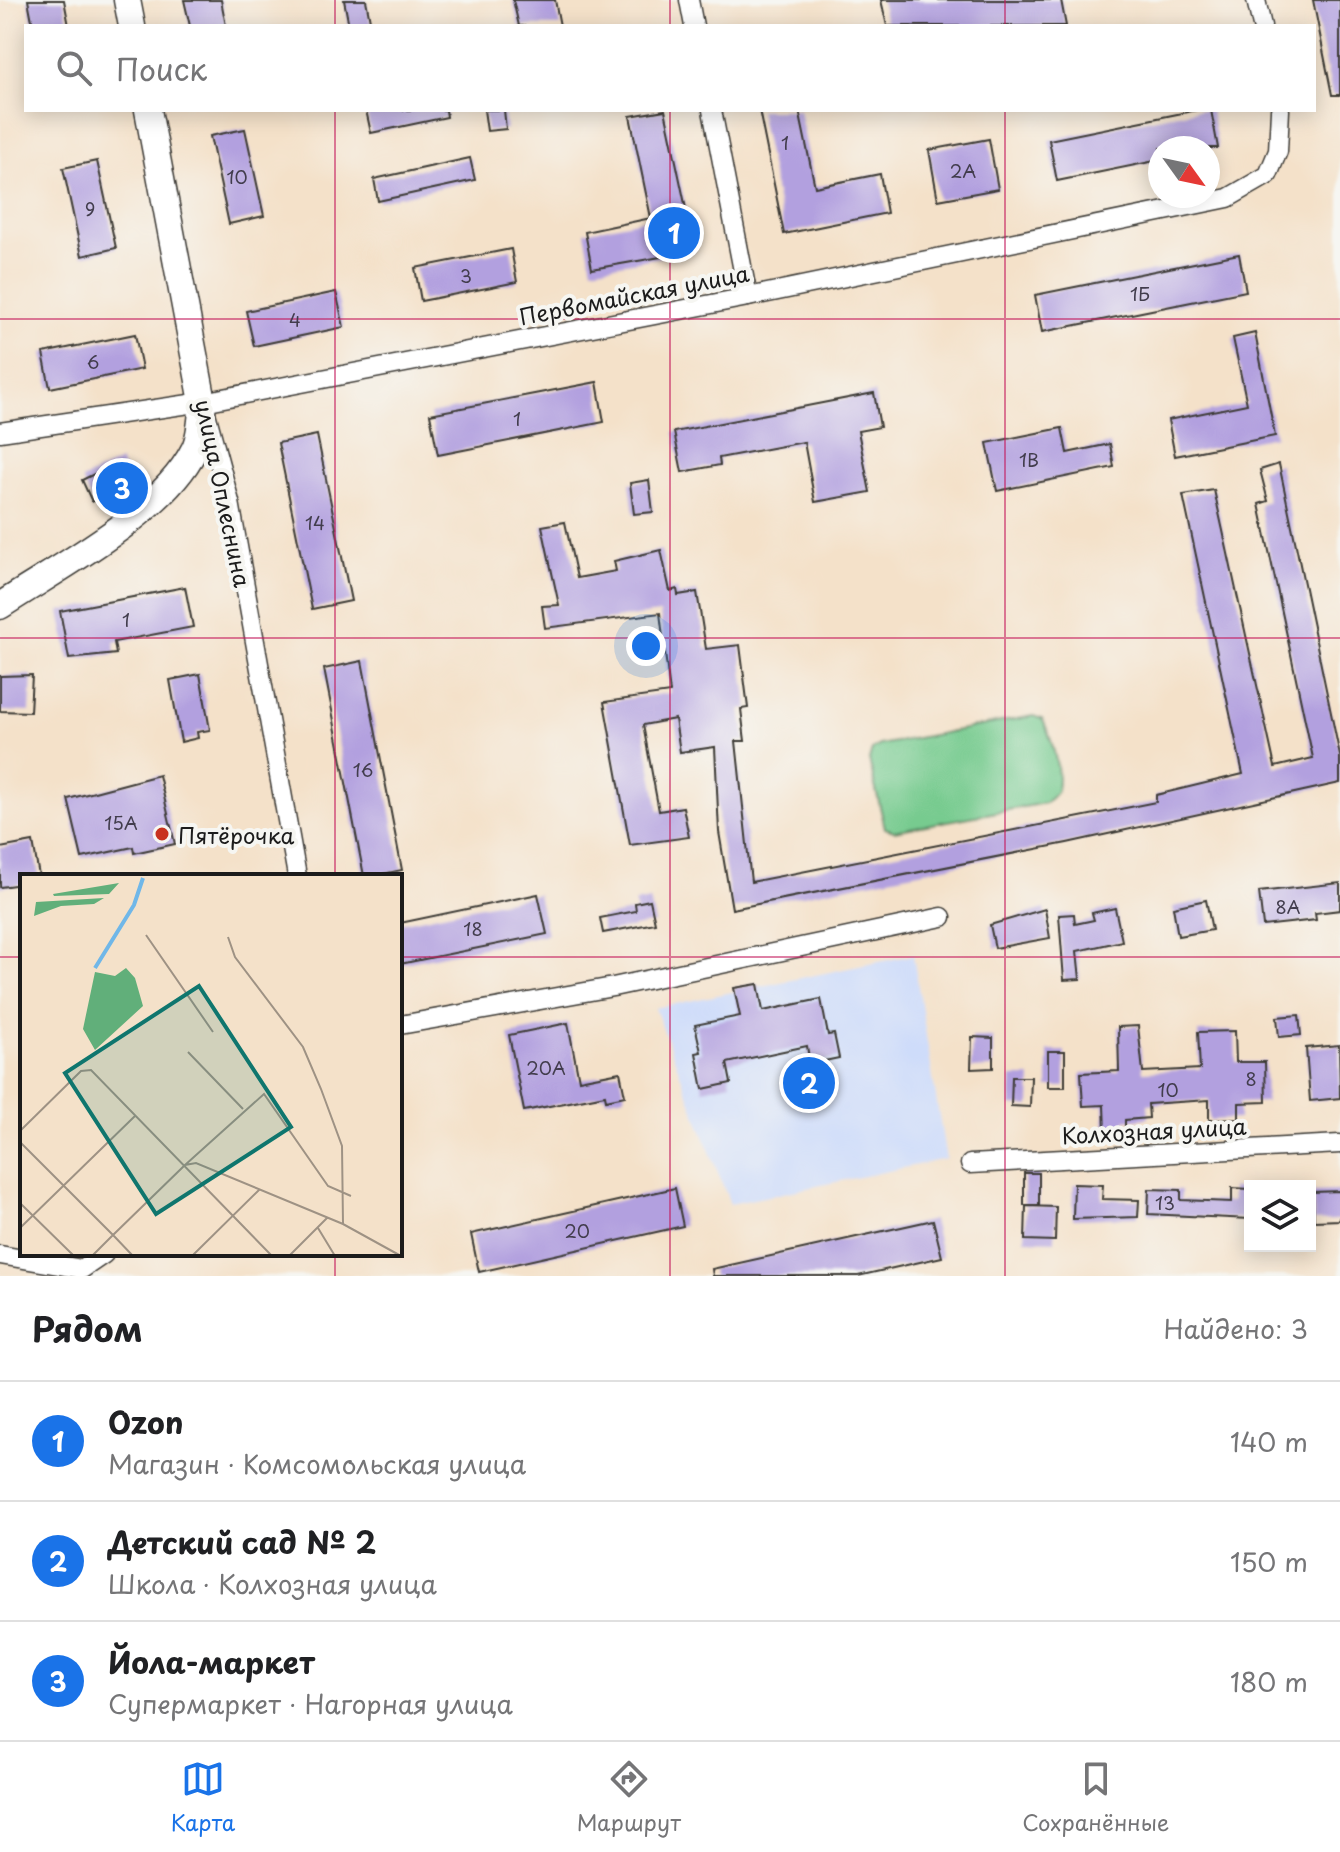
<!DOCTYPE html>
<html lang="ru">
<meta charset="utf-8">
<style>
body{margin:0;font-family:"Playpen Sans",sans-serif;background:#f6f6f6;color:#202124}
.controls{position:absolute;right:24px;bottom:24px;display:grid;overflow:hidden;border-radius:0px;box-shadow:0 4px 20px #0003}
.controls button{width:72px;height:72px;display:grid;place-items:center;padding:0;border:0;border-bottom:2px solid #e0e0e0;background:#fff;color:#202124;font:40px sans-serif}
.compass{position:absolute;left:1148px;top:136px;width:72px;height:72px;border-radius:50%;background:#fff;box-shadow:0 4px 20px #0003;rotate:123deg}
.you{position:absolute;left:646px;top:646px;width:28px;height:28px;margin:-20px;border:6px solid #fff;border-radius:50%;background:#1a73e8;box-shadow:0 0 0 12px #1a73e833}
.badge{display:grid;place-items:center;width:52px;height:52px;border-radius:50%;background:#1a73e8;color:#fff;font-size:26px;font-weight:700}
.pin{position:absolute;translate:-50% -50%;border:4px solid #fff;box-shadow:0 2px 8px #0006}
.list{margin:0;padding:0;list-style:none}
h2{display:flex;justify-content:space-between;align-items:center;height:104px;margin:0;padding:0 32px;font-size:34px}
h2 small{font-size:26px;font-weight:400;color:#757577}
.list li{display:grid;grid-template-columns:52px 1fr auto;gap:24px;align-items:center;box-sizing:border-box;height:120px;padding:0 32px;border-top:2px solid #e0e0e0}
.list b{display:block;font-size:30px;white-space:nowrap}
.list p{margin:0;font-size:26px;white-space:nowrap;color:#757577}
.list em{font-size:26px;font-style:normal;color:#757577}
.icon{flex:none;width:44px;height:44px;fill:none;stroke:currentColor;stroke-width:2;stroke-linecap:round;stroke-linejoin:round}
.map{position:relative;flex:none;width:1340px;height:1276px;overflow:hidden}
.search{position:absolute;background:#fff;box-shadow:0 4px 20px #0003;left:24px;right:24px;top:24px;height:88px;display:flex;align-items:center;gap:20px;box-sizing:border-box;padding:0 28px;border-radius:0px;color:#757577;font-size:30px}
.sheet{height:464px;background:#fff}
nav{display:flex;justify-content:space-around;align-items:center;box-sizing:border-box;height:112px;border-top:2px solid #e0e0e0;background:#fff;font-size:22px;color:#757577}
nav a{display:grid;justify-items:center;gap:4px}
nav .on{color:#1a73e8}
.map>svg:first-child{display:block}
</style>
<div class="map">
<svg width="1340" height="1276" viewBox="0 0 1340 1276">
<rect width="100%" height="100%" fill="#f6f6f2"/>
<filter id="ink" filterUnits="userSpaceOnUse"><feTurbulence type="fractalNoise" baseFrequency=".0125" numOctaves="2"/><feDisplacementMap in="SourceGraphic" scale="16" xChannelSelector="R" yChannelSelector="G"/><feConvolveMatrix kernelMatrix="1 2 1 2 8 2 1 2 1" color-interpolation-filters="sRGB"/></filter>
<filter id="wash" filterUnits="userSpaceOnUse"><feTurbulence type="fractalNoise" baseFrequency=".006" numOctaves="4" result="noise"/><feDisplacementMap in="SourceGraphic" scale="32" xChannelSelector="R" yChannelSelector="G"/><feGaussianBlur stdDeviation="1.8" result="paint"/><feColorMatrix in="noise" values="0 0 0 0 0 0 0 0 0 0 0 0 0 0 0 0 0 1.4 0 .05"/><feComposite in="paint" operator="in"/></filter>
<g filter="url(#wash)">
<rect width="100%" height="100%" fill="#f4e1c9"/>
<path fill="#cddbfa" d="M913 955 946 1159 730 1204 655 1008Z"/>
<path fill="#77cb8f" stroke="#4a7456" stroke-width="2" d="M1033 716 1042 719C1051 734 1061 772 1057 789 1055 796 1050 799 1045 803L894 831 885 828 869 760 872 750 880 745Z"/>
<g id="blocks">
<g fill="#b2a0df">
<path d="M28 0H64L69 26H33Z"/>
<path d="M184 0H221L226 26H190Z"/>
<path d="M344 0H366L371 26H349Z"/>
<path d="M513 0H555L560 26H519Z"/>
<path d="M881 0H1061L1066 26H887Z"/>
<path d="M1313 0H1340V95H1332Z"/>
<path d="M366 110H446L447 117 371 133Z"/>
<path d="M484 110H504L506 129 487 131Z"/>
<path d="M665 110 695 251 592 269 585 232 651 218 630 116Z"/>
<path d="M759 110H799L815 187 880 174 887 213 784 234Z"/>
<path d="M1197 110H1211L1218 148H1160V160L1057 181 1049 140Z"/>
<path d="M245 129 264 216 229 224 210 136Z"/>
<path d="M989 139 998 189 938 200 929 150Z"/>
<path d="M470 158 475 180 378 201 374 179Z"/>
<path d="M97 161 116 248 82 256 63 168Z"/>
<path d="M511 249 517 282 421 301 415 268Z"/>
<path d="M1239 254 1246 291 1042 332 1035 295Z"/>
<path d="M336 292 344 327 254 346 246 311Z"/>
<path d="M1255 333 1275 436 1175 456 1168 420 1247 404 1233 338Z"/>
<path d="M135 334 142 369 50 388 43 353Z"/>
<path d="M597 382 604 422 438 455 430 414Z"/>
<path d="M874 393 880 427 858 431 870 492 815 502 804 442 719 458 720 465 682 472 674 432Z"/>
<path d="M1062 428 1067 453 1110 444 1114 467 997 491 987 443Z"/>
<path d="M317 435 351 601 312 609 278 443Z"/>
<path d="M120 461 130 483 92 502 82 480Z"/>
<path d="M1279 464 1340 756V783L1067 843 732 909 719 832 715 747 680 752 675 719 643 725 659 811 683 807 689 837 630 845 604 702 670 693 660 613 545 628 542 606 559 605 542 526 565 522 577 578 616 571 614 561 661 550 670 591 677 589 678 595 697 592 706 649 740 645 748 708 741 709 745 741H736L751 882 1156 802V795L1243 774 1183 495 1214 490 1275 767 1313 758 1259 504 1268 501 1260 470Z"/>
<path d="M649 480 653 512 634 514 630 483Z"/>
<path d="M185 587 193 627 114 642 116 654 69 659 60 611Z"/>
<path d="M362 661 402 870 373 876H364L324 669Z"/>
<path d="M200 674 210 730 197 732 198 738 181 742 170 680Z"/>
<path d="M32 675 30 712 0 711V676Z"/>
<path d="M159 775 175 844 134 853 133 847 82 858 68 799Z"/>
<path d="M33 842 39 876H22V884L0 887V848Z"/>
<path d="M1340 883V910L1315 913 1316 920 1263 926 1259 892Z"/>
<path d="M538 894 547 934 400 964V923Z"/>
<path d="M650 900 655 923 603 933 600 918 636 911 635 903Z"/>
<path d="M1206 900 1212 930 1178 936 1173 907Z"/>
<path d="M1115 908 1122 941 1077 951 1080 979 1064 980 1059 915 1074 914 1075 924 1094 920 1092 913Z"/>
<path d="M1045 909 1050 938 995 948 990 925Z"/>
<path d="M758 984 763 1011 821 999 828 1035 834 1034 839 1058 810 1064 807 1046 727 1063 731 1083 703 1089 696 1053 701 1052 695 1025 740 1016 734 988Z"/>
<path d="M1299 1015 1301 1035 1279 1037 1277 1017Z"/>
<path d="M568 1023 579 1080 620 1072 625 1096 606 1100 605 1095 524 1111 509 1035Z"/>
<path d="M1138 1026 1143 1072 1200 1069 1198 1032 1235 1031 1236 1062H1265L1266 1102 1239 1103V1119L1209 1120V1100L1148 1104 1149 1118 1125 1120V1131H1105L1104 1105 1083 1106 1081 1073 1119 1071 1118 1027Z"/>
<path d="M972 1037 993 1038V1068L971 1069Z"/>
<path d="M1339 1045 1340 1098 1310 1101 1306 1048Z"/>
<rect x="1048" y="1051" width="17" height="36"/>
<path d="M1012 1077H1031L1030 1107 1011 1106Z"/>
<rect x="1024" y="1173" width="15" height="32"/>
<path d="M1074 1184 1103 1185 1102 1199 1139 1200 1138 1217 1073 1219Z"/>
<path d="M675 1188 683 1226 479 1272 471 1234Z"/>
<path d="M1232 1188 1250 1189V1219L1148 1214 1149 1189 1181 1190V1200L1232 1202Z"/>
<path d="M1340 1191V1220L1314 1221 1313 1192Z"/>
<path d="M1026 1206 1056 1207 1055 1241 1025 1240Z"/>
<path d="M933 1220 942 1257 858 1276H713L712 1269Z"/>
</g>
</g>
</g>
<g filter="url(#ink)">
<use href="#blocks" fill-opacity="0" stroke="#3c3a36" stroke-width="2"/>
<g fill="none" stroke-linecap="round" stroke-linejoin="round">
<defs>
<g id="minor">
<path d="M689 0 694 26"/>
<path d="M1256 0 1262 26"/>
<path d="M712 110 748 297"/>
<path d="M206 413 230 502 297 876"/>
<path d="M0 432 203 402 748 297 1228 198 1268 175 1278 151 1280 110"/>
<path d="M400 1025 613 987 942 917"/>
<path d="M970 1164 1340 1144"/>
<path d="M0 1255 82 1269 104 1254"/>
</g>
<g id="secondary">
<path d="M127 0 132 26"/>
<path d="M0 606C59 567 163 513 194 450 201 437 201 417 203 402L148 110"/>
</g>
</defs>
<use href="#minor" stroke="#3c3a36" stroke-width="21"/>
<use href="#secondary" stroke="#3c3a36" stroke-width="29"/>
<use href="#minor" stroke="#fff" stroke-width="18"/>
<use href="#secondary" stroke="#fff" stroke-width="26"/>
</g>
</g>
<path fill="none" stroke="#c2185b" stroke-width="2" stroke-opacity="0.55" d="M335 0V26M670 0V26M1005 0V26M335 110V876M670 110V1276M1005 110V1276M0 319H1340M0 638H1340M0 957H22M400 957H1340M335 1254V1276"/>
<circle fill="#c8321e" stroke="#f6f6f2" stroke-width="3" cx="162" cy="834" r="8"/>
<g text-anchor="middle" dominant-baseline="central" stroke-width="8" stroke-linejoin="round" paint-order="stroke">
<g font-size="18" fill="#423d4d">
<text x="785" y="142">1</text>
<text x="963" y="170">2А</text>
<text x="237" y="176">10</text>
<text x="90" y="208">9</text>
<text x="466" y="275">3</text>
<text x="1140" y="293">1Б</text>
<text x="295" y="319">4</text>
<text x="93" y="361">6</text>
<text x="517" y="418">1</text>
<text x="1029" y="459">1В</text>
<text x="315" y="522">14</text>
<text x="126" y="619">1</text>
<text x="363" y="769">16</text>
<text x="121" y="822">15А</text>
<text x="1288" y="906">8А</text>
<text x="473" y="928">18</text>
<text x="546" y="1067">20А</text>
<text x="1251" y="1078">8</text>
<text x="1168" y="1089">10</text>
<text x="1165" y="1202">13</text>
<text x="577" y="1230">20</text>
</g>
<g font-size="22" fill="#1c1c1c" stroke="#f6f6f2">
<text transform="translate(634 294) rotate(-11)">Первомайская улица</text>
<text transform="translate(224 493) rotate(78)">улица Оплеснина</text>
<text transform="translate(1154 1130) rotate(-3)">Колхозная улица</text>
</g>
<g font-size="22" fill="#1c1c1c" stroke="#f6f6f2" text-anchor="start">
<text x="178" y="834">Пятёрочка</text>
</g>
</g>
<g transform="translate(20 874)">
<rect width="382" height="382" fill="#f4e1c9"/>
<path d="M99 9 89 20 34 22 33 20ZM84 24 74 30 41 32 14 42 16 28ZM106 94 115 104 123 132 75 176 63 155 75 98 95 102Z" fill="#61af7a"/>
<path fill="none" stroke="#70b7e8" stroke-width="4" d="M75 94 114 31 123 4"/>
<path fill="none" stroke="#9e9284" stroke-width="2" d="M126 61 193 158M208 63 215 83 283 173 301 215 322 272 323 350M168 178 223 235M0 257 61 197 71 196 252 382M0 268 93 361 165 291 176 289 323 350 381 382M165 291 244 220 308 312 331 322M0 329 54 382M0 354 116 241M298 354 315 382M72 382 93 361 113 382M172 382 239 316M269 382 307 344"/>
<path fill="#0f766e" fill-opacity="0.15" stroke="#0f766e" stroke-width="4" d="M179 112 271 253 136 340 45 199Z"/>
<rect width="382" height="382" fill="none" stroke="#1c1c1c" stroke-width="4"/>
</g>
</svg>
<div class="controls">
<button><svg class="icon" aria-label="layers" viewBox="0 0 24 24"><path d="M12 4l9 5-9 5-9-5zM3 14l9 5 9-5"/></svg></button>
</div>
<svg class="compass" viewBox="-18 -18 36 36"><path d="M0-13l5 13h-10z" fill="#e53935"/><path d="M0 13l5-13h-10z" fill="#757577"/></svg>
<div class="you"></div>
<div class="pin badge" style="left:674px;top:233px">1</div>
<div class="pin badge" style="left:809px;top:1083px">2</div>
<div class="pin badge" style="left:122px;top:488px">3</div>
<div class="search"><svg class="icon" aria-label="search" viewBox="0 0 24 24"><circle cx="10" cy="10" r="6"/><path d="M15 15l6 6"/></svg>Поиск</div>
</div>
<section class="sheet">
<h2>Рядом<small>Найдено: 3</small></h2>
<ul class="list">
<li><span class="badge">1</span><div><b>Ozon</b><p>Магазин · Комсомольская улица</p></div><em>140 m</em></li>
<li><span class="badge">2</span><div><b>Детский сад № 2</b><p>Школа · Колхозная улица</p></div><em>150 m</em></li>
<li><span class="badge">3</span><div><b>Йола-маркет</b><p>Супермаркет · Нагорная улица</p></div><em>180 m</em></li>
</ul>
</section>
<nav>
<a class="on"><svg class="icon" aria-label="map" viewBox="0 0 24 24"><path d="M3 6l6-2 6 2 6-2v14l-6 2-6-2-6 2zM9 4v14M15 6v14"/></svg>Карта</a>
<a><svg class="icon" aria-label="directions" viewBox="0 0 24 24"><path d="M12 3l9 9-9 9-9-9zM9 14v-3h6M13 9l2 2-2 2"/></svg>Маршрут</a>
<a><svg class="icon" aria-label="saved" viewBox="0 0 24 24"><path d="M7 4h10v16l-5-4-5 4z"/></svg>Сохранённые</a>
</nav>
